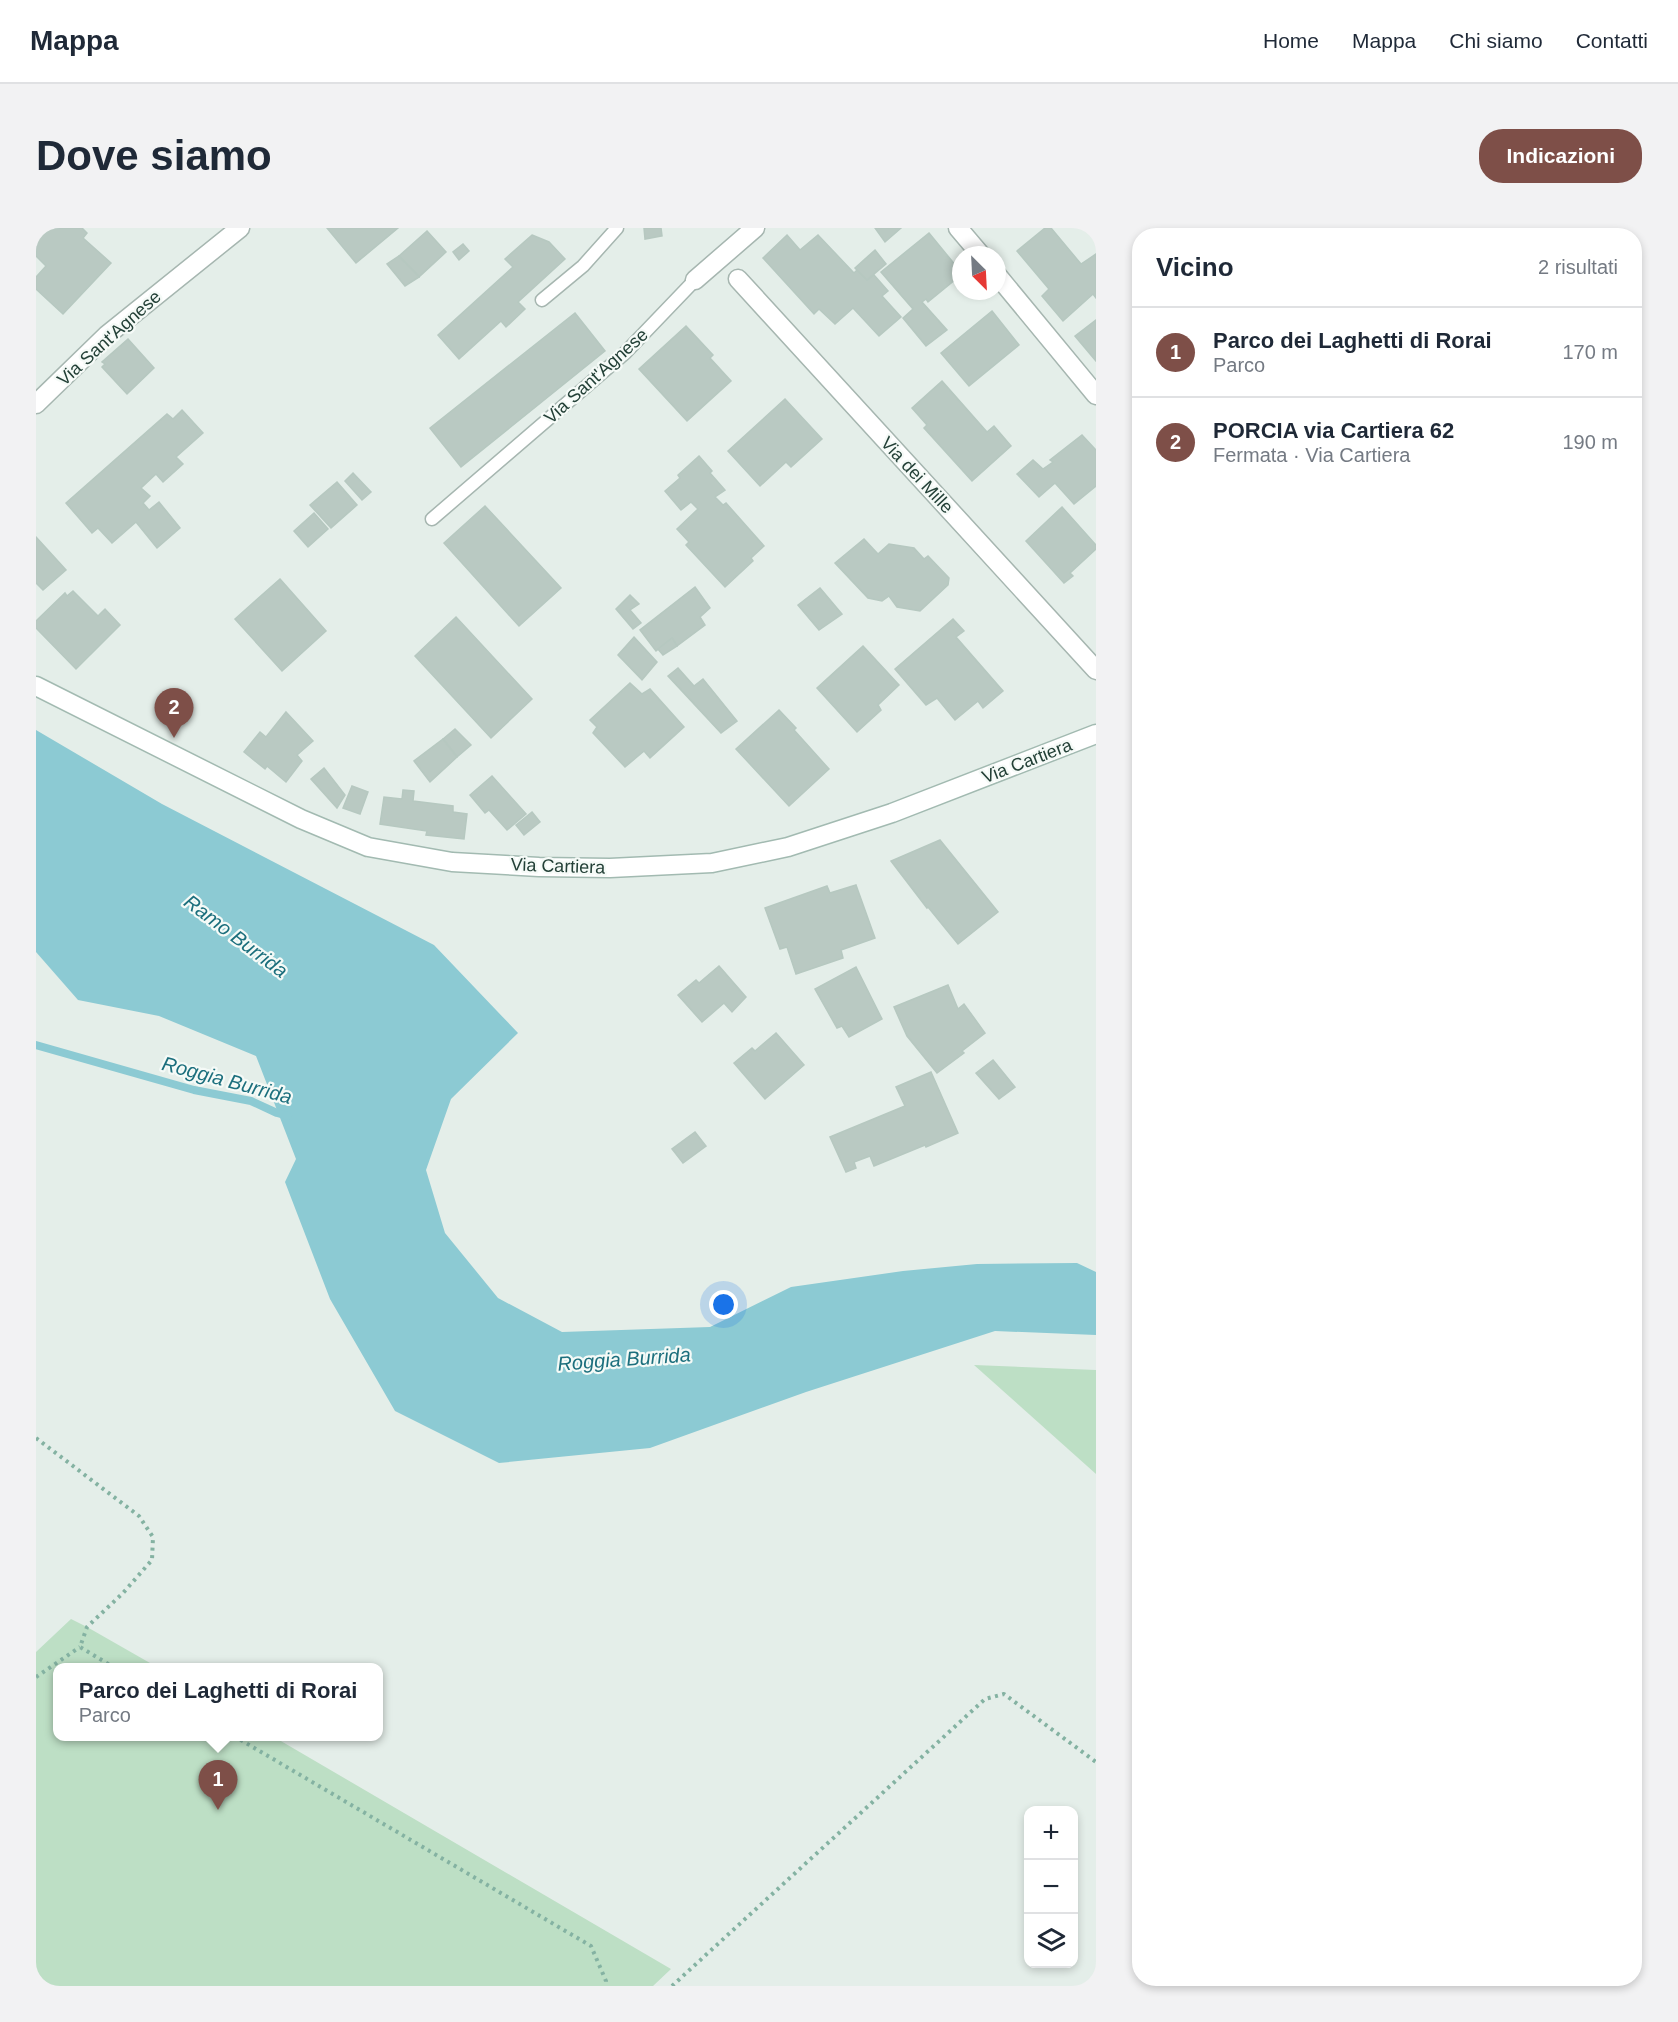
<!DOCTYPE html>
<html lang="it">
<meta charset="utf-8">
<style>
body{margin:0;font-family:Helvetica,sans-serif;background:#f2f2f3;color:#1f2937}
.controls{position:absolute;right:18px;bottom:18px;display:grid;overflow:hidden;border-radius:12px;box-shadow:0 3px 9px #0003}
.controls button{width:54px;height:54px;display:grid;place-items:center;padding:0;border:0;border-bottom:2px solid #e0e1e3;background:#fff;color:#1f2937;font:30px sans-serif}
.compass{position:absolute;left:916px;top:18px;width:54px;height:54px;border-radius:50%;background:#fff;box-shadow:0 3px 9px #0003;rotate:156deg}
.you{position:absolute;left:688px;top:1077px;width:21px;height:21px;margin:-15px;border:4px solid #fff;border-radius:50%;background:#1a73e8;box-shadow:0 0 0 9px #1a73e833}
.badge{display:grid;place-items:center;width:39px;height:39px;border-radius:50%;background:#7e4f48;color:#fff;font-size:20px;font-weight:700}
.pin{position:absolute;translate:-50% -50px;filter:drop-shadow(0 2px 3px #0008)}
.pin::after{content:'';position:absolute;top:32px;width:21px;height:18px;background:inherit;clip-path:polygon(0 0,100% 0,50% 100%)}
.popup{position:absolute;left:17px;top:1435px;width:330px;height:78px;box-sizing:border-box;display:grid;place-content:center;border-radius:12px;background:#fff;filter:drop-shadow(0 2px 4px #0005);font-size:20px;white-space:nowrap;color:#747a83}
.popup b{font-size:22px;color:#1f2937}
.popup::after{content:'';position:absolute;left:50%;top:100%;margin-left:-12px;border:12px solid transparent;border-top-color:#fff}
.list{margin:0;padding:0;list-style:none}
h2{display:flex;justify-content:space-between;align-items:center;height:78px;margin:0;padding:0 24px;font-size:26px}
h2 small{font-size:20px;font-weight:400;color:#747a83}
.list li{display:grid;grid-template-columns:39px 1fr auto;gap:18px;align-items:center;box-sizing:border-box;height:90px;padding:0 24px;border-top:2px solid #e0e1e3}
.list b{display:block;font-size:22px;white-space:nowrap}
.list p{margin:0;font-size:20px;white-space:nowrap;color:#747a83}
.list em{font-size:20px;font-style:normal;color:#747a83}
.icon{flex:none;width:33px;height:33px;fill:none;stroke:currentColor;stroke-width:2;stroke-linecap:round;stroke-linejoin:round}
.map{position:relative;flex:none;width:1060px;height:1758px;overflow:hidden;border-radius:24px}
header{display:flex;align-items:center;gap:36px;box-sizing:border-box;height:84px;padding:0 30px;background:#fff;border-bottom:2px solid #e0e1e3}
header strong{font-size:28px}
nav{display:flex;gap:33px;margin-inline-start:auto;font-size:21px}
.intro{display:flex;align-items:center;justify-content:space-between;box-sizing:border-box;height:144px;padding:0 36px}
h1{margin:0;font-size:42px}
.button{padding:15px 27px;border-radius:24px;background:#7e4f48;color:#fff;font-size:21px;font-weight:700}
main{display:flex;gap:36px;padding:0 36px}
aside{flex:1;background:#fff;border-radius:24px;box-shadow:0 3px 9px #0003}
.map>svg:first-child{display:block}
</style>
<header>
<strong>Mappa</strong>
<nav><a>Home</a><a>Mappa</a><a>Chi siamo</a><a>Contatti</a></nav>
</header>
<div class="intro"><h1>Dove siamo</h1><a class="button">Indicazioni</a></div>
<main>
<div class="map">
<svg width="1060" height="1758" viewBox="0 0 1060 1758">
<rect width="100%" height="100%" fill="#e4eee9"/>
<g fill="#bddfc5">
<path d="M938 1137 1060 1142V1246Z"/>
<path d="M35 1391 51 1399 121 1439 21 1440V1508L238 1509 635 1741 617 1758H0V1424Z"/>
</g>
<path fill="#8ccad3" d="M0 502 126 576 398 717 482 805 415 871 390 942 409 1005 462 1070 526 1104 674 1099 755 1059 867 1043 941 1036 1041 1035 1060 1044V1107L959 1103 770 1164 614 1220 463 1235 359 1183 294 1071 249 954 260 931 220 828 123 788 42 772 0 724Z"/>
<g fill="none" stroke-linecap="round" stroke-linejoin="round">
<path stroke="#8ccad3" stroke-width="8" d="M0 817 158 862 215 873 241 885 252 888"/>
</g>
<g fill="#b9c9c2" stroke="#b6c8c0" stroke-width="1.5">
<path d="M0 0H46L51 5 47 10 75 35 27 86 0 61V49L10 38 0 28Z"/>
<path d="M291 0H362L320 35Z"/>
<path d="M608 0H625L626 8 609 11Z"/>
<path d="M839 0H865L849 14Z"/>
<path d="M1009 0H1015L1045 36 1060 26V70L1057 66 1027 93 1006 68 1013 61 981 23Z"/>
<path d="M391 3 410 24 383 49 363 28Z"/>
<path d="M893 5 925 44V47L892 74 890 71 886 74 911 102 890 118 867 90 877 81 845 44Z"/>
<path d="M496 7 513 14 529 31 482 74 489 81 470 99 465 93 423 131 402 107 477 39 469 31Z"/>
<path d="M751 7 764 22 782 7 818 45 821 42 831 52 838 47 852 63 846 68 865 89 843 108 817 80 799 96 783 81 778 86 727 30Z"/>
<path d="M427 16 433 23 423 32 417 24Z"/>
<path d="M839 22 850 36 831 52 819 40Z"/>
<path d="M363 28 383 49 369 58 351 36Z"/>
<path d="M956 83 983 117 933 158 905 125Z"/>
<path d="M539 85 569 123 425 239 394 200Z"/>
<path d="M1060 92V133L1039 108Z"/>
<path d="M650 98 677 127 674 130 695 153 651 193 603 141Z"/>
<path d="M92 111 118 140 91 166 66 139 69 136 66 134Z"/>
<path d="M906 153 951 204 958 198 975 218 936 253 888 200 891 197 876 180Z"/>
<path d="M749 171 786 211 755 239 750 234 724 258 692 223Z"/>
<path d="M146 182 167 205 140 229 147 236 127 254 120 246 105 260 114 268 107 275 113 282 123 274 144 300 121 320 100 294 76 315 62 300 56 305 30 275 131 186 137 191Z"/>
<path d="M1046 207 1060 222V258L1038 276 1019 255 1003 269 981 246 997 232 1007 241 1017 234 1014 232Z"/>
<path d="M663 228 676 243 674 245 689 262 679 269 687 277 690 275 728 318 715 330 717 333 689 359 650 317 653 314 641 301 662 281 655 274 645 282 629 263 644 250 642 247Z"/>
<path d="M317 245 335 264 326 272 309 253Z"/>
<path d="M301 254 321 277 295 300 274 277Z"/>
<path d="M449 278 525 360 483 398 408 315Z"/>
<path d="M1026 279 1060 317V321L1034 345 1037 348 1028 355 990 313Z"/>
<path d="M278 285 292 301 272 319 258 303Z"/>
<path d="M0 309 30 342 7 362 0 355Z"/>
<path d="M828 311 842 326 853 316 878 320 888 331 892 328 913 350 912 357 884 383 861 379 853 368 846 373 832 370 799 335Z"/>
<path d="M244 351 290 403 246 443 199 391Z"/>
<path d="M659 359 674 380 664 389 669 397 641 418 636 410 620 423 604 402Z"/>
<path d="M784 360 806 386 783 402 762 377Z"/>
<path d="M37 363 62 388 69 381 84 397 40 441 0 400V393L29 365 31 368Z"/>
<path d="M594 367 603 376 594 382 605 395 597 401 580 381Z"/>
<path d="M420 389 496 471 455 510 379 428Z"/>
<path d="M917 391 928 403 920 409 967 463 947 480 942 473 919 492 901 470 890 477 859 441Z"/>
<path d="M598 409 621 434 606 452 582 427Z"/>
<path d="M636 410 641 418 627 427 622 421Z"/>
<path d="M827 418 863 457 842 477 845 482 821 504 781 460Z"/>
<path d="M642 440 658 458 667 451 701 493 685 505 632 448Z"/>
<path d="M594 455 606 466 614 461 648 499 614 530 608 523 589 539 557 505 561 499 554 492Z"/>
<path d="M743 482 760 500 758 502 793 541 753 578 700 521Z"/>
<path d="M250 484 277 513 261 527 266 533 250 554 231 538 229 541 208 524 224 504 230 509Z"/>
<path d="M419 501 435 517 421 529 407 511Z"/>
<path d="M407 511 421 529 394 554 378 533Z"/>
<path d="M288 540 309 567 301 580 275 551Z"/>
<path d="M456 548 490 586 471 602 453 582 449 585 434 567Z"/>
<path d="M316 558 332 564 324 586 307 580Z"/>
<path d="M367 562 378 563 377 573 417 578V584L431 586 428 611 390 607 391 603 344 596 348 569 366 571Z"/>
<path d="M496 584 504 594 488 607 480 597Z"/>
<path d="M904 612 962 684 922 716 892 679 891 680 855 633Z"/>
<path d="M820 657 839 710 805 722 807 730 760 746 751 719 744 721 729 680 791 658 794 665Z"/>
<path d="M683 738 710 769 696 784 688 775 666 794 642 767 660 752 663 755Z"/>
<path d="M820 739 846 791 813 809 806 798 801 800 779 761Z"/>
<path d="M912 757 922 781 928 776 949 805 926 823 928 825 901 845 871 808 858 779Z"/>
<path d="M740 805 768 837 729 871 698 835 716 820 719 823Z"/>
<path d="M957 832 979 859 963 871 940 845Z"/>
<path d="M895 844 922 905 890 919 889 917 838 938 834 928 818 934 820 940 810 944 794 909 869 878 860 859Z"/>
<path d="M659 904 670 918 647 935 636 921Z"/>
</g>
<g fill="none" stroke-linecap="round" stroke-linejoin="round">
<defs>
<g id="service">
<path d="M506 72 547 38 581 0"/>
<path d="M396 291 589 125 659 52"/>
</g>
<g id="minor">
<path d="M922 0 945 27"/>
<path d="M961 47 1060 167"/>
<path d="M702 51 1060 442"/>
<path d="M659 52 719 0"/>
<path d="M0 176 71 107 204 0"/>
</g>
<path id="secondary" d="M0 458 265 591 332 619 416 634 503 639 574 640 676 635 752 619 856 585 1060 506"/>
</defs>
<use href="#service" stroke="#a6b6b0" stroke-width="15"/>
<use href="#minor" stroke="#a6b6b0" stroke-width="21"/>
<use href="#secondary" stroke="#a2bab1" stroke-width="21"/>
<g stroke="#84b2a2" stroke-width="4" stroke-dasharray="3 4.5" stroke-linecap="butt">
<path d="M0 1210 103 1288 117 1309 116 1332 87 1365 51 1399 44 1419 79 1440"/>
<path d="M0 1449 44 1419"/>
<path d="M198 1508 555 1718 570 1753V1758"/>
<path d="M636 1758 949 1471 968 1466 1060 1534"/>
</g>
<use href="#service" stroke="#fff" stroke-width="12"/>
<use href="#minor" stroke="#fff" stroke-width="18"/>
<use href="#secondary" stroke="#fff" stroke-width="18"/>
</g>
<g text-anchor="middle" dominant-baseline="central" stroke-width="4.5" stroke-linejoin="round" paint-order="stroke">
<g font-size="18" fill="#234037" stroke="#f5faf7">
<text transform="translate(73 110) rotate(-42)">Via Sant'Agnese</text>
<text transform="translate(560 148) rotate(-42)">Via Sant'Agnese</text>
<text transform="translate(881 247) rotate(47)">Via dei Mille</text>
<text transform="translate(991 533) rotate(-21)">Via Cartiera</text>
<text transform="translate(522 638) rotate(2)">Via Cartiera</text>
</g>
<g font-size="20" font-style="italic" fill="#1c6f7d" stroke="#f5faf7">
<text transform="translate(200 708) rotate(37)">Ramo Burrida</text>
<text transform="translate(191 852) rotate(15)">Roggia Burrida</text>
<text transform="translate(588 1131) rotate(-4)">Roggia Burrida</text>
</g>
</g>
</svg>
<div class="controls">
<button>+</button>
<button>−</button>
<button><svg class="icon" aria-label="layers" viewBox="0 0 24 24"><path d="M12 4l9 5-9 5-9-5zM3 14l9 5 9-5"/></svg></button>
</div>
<svg class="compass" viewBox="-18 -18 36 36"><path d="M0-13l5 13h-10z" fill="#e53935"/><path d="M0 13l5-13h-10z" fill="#747a83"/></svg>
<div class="you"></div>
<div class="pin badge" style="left:182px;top:1582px">1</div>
<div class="popup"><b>Parco dei Laghetti di Rorai</b>Parco</div>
<div class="pin badge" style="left:138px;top:510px">2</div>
</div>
<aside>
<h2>Vicino<small>2 risultati</small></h2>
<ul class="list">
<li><span class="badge">1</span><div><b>Parco dei Laghetti di Rorai</b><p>Parco</p></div><em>170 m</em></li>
<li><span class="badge">2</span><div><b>PORCIA via Cartiera 62</b><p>Fermata · Via Cartiera</p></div><em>190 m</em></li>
</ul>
</aside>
</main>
